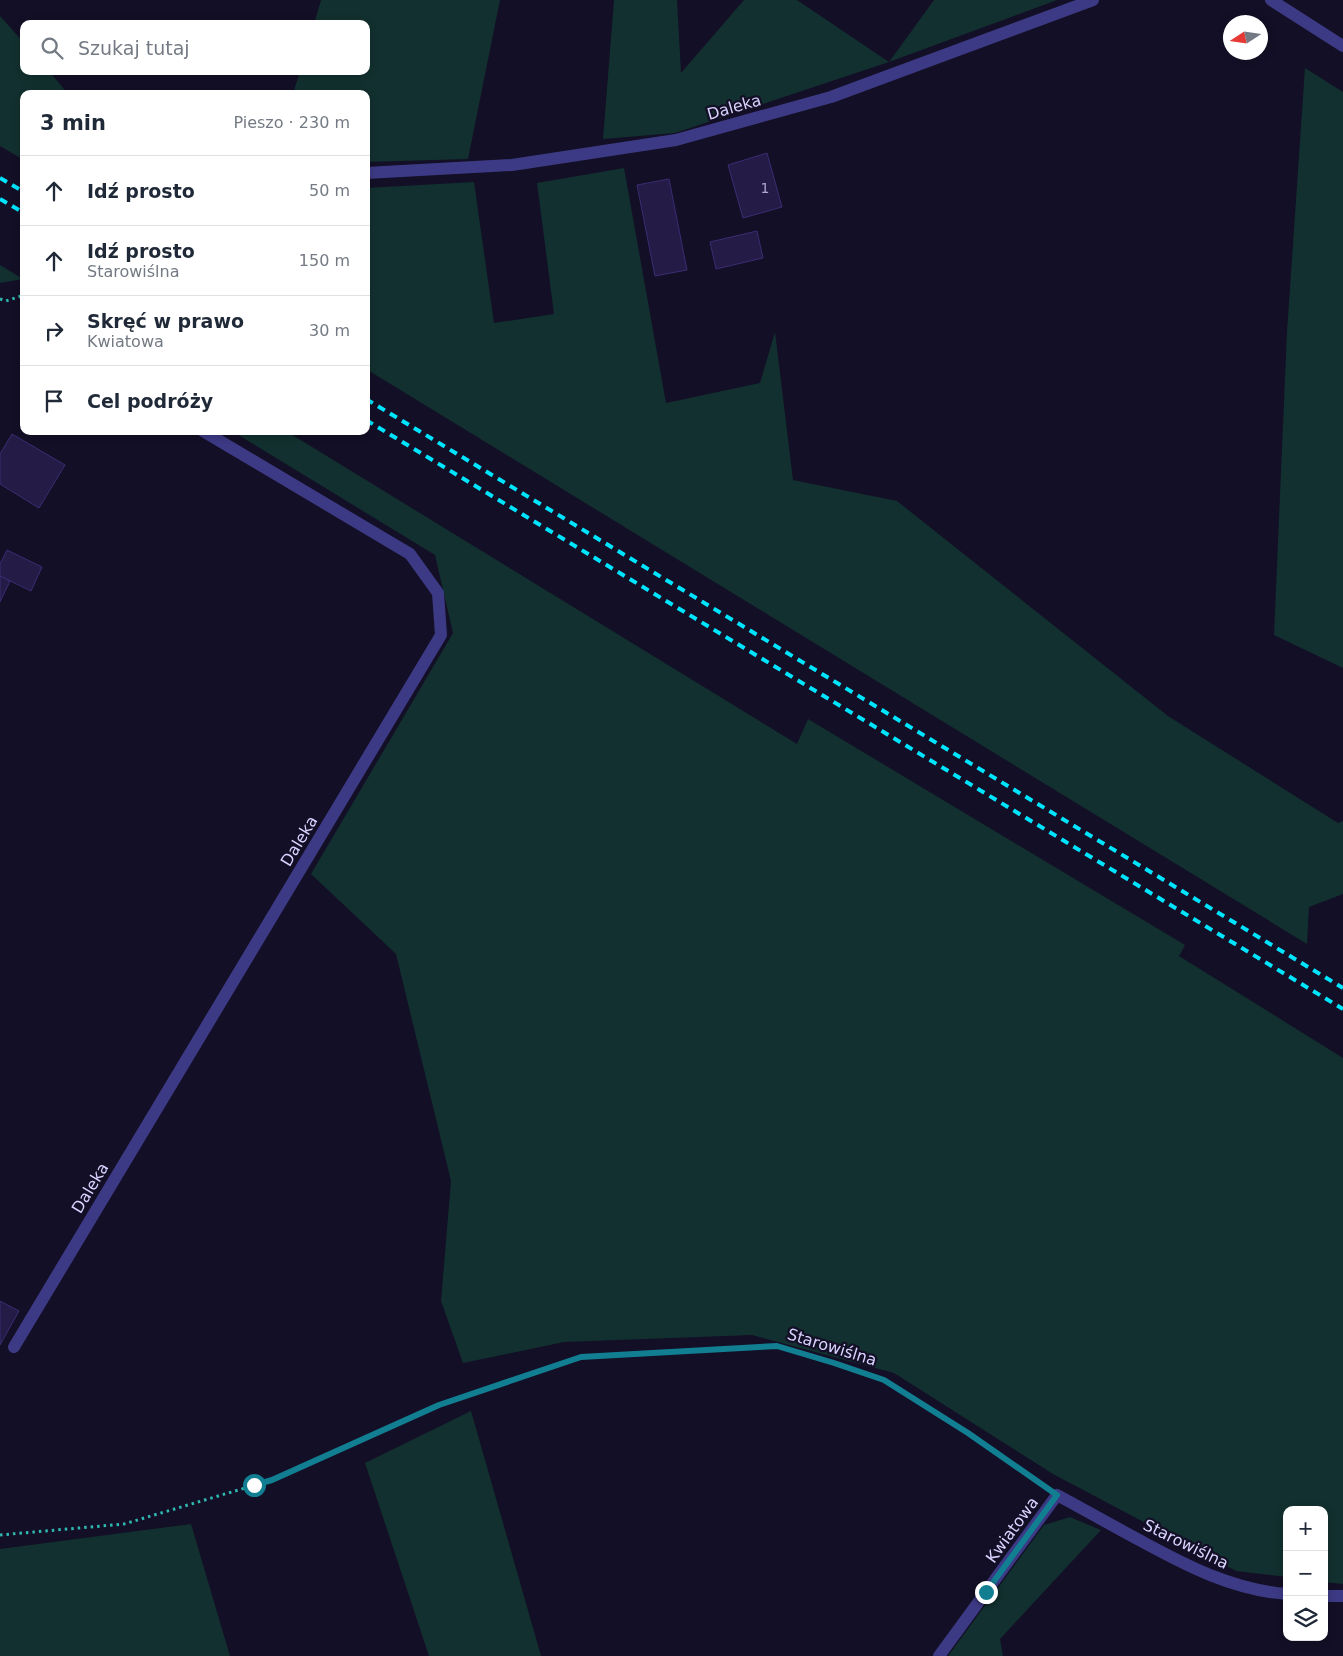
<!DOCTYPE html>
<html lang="pl">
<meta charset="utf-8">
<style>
body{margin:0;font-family:"DejaVu Sans",sans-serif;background:#f6f6f7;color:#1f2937}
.controls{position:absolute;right:15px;bottom:15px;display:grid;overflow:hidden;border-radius:10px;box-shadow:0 2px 8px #0003}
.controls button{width:45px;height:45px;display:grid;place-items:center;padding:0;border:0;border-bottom:1px solid #e0e1e3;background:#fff;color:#1f2937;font:25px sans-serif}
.compass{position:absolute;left:1223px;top:15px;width:45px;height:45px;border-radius:50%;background:#fff;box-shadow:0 2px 8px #0003;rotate:258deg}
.stop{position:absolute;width:15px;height:15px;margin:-11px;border:4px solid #117e91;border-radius:50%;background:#fff}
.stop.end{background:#117e91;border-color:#fff;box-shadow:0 1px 5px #0008}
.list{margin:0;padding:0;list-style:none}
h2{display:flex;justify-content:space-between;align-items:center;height:65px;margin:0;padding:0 20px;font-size:21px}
h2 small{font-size:16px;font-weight:400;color:#747a83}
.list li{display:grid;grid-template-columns:32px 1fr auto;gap:15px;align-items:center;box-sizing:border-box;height:70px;padding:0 20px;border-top:1px solid #e0e1e3}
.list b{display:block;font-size:19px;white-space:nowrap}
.list p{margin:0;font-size:16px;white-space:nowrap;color:#747a83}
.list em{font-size:16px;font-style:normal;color:#747a83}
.icon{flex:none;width:28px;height:28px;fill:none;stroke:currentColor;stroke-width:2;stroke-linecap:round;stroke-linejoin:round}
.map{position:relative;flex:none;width:1343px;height:1656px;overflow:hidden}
.search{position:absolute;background:#fff;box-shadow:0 2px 8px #0003;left:20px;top:20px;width:350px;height:55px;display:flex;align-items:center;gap:12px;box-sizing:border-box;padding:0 18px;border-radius:10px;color:#747a83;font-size:19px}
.panel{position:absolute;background:#fff;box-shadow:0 2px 8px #0003;left:20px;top:90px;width:350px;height:345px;border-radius:10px}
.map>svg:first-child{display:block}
</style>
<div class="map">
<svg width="1343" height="1656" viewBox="0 0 1343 1656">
<rect width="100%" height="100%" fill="#130f26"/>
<g fill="#12302f">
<path d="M321 0H500L468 159 366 162V94H293L300 71H366V24H314Z"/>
<path d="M614 0H677L681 73 744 0H797L889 62 934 0H1057L889 62 675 133 603 139Z"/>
<path d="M0 16 24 43V71H49L68 94H24V160L0 146Z"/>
<path d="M1305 68 1343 92V668L1274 635 1287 332Z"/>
<path d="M624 168 666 403 760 383 775 332 793 480 897 501 1168 716 1338 823 1343 821V894L1309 907 1307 944 366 369V188L474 182 494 323 554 314 537 183Z"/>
<path d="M0 265 23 279 0 283Z"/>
<path d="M232 431H286L797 744 808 719 1185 945 1179 956 1343 1058V1584L1324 1582V1510H1287V1577L1236 1571 1053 1474 894 1373 752 1335 564 1342 463 1363 441 1301 451 1181 396 954 311 874 453 633 435 555Z"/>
<path d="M471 1411 541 1656H429L365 1463Z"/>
<path d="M1070 1517 1101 1530 1000 1639 1003 1656H948L1044 1525Z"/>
<path d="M191 1524 230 1656H0V1549Z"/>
</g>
<g fill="#241b47" stroke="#3b2d73">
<path d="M767 153 782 207 743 218 728 165Z"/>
<path d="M669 179 687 270 655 276 637 185Z"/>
<path d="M757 231 763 258 716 269 710 242Z"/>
<path d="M12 434 65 465 39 508 0 484V454Z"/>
<path d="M7 550 42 567 31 591 0 576V564Z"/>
<path d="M0 576 10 581 0 602Z"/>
<path d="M0 1301 19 1311 0 1345Z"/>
</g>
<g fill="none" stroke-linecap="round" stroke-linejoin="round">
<g stroke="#2fb8b0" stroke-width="3" stroke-dasharray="2.5 4" stroke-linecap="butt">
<path d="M0 299 6 301 24 295"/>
<path d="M0 1535 124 1524 272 1480 439 1405 581 1357 777 1346 834 1363 884 1380 968 1433 1040 1483"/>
</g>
<g stroke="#3d3a85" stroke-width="12">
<path d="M1271 0 1343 46"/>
<path d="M366 173 512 165 676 140 831 97 1093 0"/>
<path d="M14 1347 441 635 438 593 410 554 203 431"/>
<path d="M1324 1596H1343"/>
<path d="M939 1656 1057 1495C1085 1510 1113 1526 1141 1541 1187 1566 1233 1590 1287 1594"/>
</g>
<g stroke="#00e5ff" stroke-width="4" stroke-dasharray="8 6" stroke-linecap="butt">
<path d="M0 178 24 192"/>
<path d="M0 199 24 213"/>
<path d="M366 399 1343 988"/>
<path d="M366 420 1343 1009"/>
</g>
</g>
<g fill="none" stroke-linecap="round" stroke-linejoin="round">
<path stroke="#117e91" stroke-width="6" d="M254 1485 272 1480 439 1405 581 1357 777 1346 834 1363 884 1380 968 1433 1057 1495 986 1592"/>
</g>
<g text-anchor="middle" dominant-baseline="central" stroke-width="4.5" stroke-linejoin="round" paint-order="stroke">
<g font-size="14" fill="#aca6d1">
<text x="765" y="188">1</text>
</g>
<g font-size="16" fill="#d9d4ff" stroke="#130f26">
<text transform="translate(734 107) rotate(-16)">Daleka</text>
<text transform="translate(299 841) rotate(-59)">Daleka</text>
<text transform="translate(90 1188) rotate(-59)">Daleka</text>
<text transform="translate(832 1347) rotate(17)">Starowiślna</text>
<text transform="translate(1012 1530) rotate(-54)">Kwiatowa</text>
<text transform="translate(1186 1544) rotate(26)">Starowiślna</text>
</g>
</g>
</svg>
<div class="controls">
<button>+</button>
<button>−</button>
<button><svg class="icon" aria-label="layers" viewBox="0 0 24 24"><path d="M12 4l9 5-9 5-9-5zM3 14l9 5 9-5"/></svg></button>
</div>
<svg class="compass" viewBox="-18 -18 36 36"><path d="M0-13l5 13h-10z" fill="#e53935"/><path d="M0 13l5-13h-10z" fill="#747a83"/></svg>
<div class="stop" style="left:254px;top:1485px"></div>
<div class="stop end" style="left:986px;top:1592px"></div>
<div class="search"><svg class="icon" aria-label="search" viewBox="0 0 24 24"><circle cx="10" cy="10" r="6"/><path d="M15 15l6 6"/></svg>Szukaj tutaj</div>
<section class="panel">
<h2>3 min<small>Pieszo · 230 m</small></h2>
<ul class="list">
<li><svg class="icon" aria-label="ahead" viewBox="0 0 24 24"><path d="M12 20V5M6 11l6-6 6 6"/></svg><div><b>Idź prosto</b></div><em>50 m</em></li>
<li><svg class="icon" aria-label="ahead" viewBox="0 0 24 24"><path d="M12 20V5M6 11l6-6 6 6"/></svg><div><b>Idź prosto</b><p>Starowiślna</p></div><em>150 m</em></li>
<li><svg class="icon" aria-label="right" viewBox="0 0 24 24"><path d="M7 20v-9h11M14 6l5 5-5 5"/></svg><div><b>Skręć w prawo</b><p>Kwiatowa</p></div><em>30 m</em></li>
<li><svg class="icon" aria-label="arrive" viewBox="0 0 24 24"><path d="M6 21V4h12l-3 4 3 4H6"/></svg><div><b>Cel podróży</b></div></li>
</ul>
</section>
</div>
